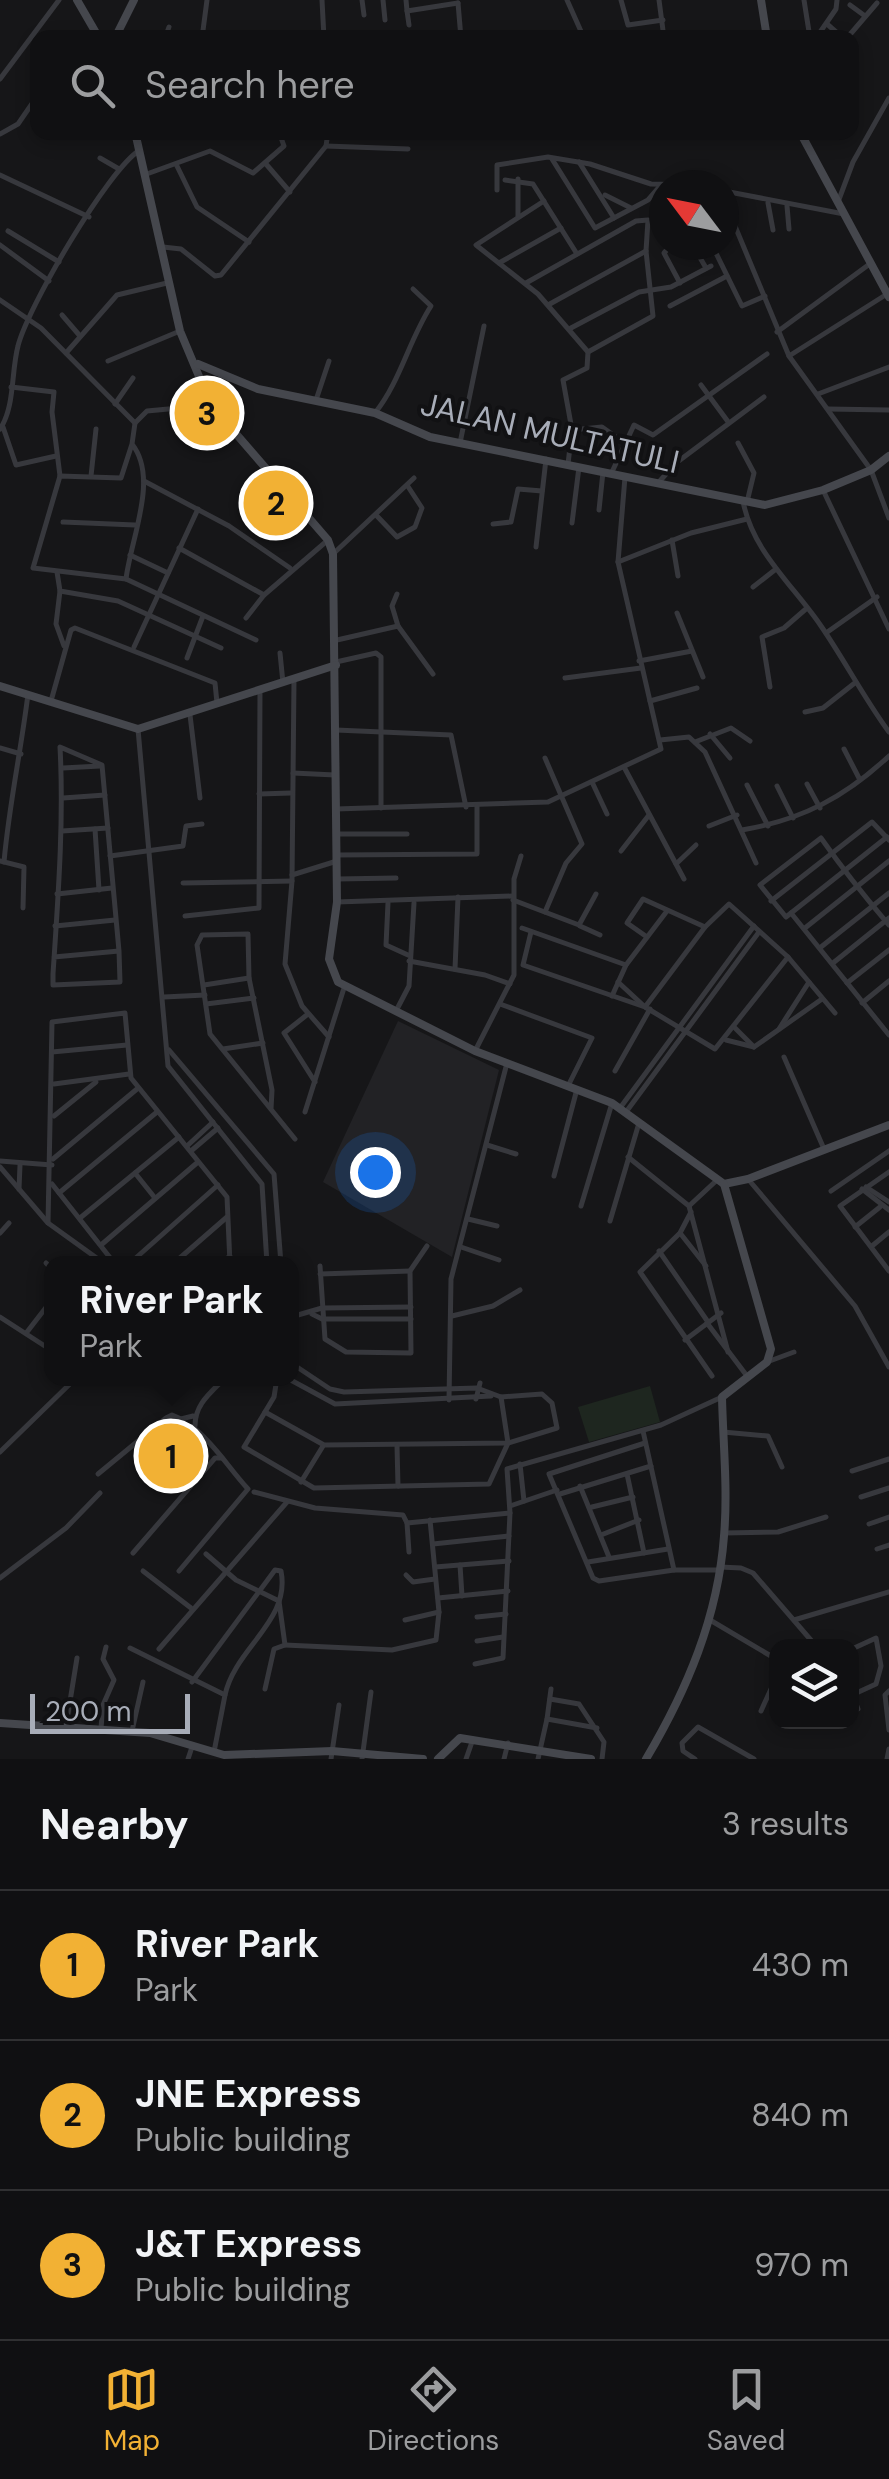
<!DOCTYPE html>
<style>
body{margin:0;font-family:"DM Sans",sans-serif;background:#1e1e20;color:#f1f3f6}
.controls{position:absolute;right:30px;bottom:30px;display:grid;overflow:hidden;border-radius:20px;box-shadow:0 5px 15px #0003}
.controls button{width:90px;height:90px;display:grid;place-items:center;padding:0;border:0;border-bottom:2px solid #303032;background:#101012;color:#f1f3f6;font:50px sans-serif}
.compass{position:absolute;left:649px;top:170px;width:90px;height:90px;border-radius:50%;background:#101012;box-shadow:0 5px 15px #0003;rotate:302deg}
.scale{position:absolute;left:30px;bottom:25px;width:160px;box-sizing:border-box;padding-left:10px;border:5px solid #a8adb8;border-top:0;font-size:28px;line-height:35px;white-space:nowrap;color:#a8adb8;-webkit-text-stroke:8px #111113;paint-order:stroke}
.you{position:absolute;left:375px;top:1172px;width:35px;height:35px;margin:-25px;border:8px solid #fff;border-radius:50%;background:#1a73e8;box-shadow:0 0 0 15px #1a73e833}
.badge{display:grid;place-items:center;width:65px;height:65px;border-radius:50%;background:#f2b134;color:#111;font-size:32px;font-weight:700}
.pin{position:absolute;translate:-50% -50%;border:5px solid #fff;box-shadow:0 2px 10px #0006}
.popup{position:absolute;left:44px;top:1256px;width:255px;height:130px;box-sizing:border-box;display:grid;place-content:center;border-radius:20px;background:#101012;filter:drop-shadow(0 2px 8px #0005);font-size:32px;white-space:nowrap;color:#9c9d9f}
.popup b{font-size:38px;color:#f1f3f6}
.popup::after{content:'';position:absolute;left:50%;top:100%;margin-left:-20px;border:20px solid transparent;border-top-color:#101012}
.list{margin:0;padding:0;list-style:none}
h2{display:flex;justify-content:space-between;align-items:center;height:130px;margin:0;padding:0 40px;font-size:42px}
h2 small{font-size:32px;font-weight:400;color:#9c9d9f}
.list li{display:grid;grid-template-columns:65px 1fr auto;gap:30px;align-items:center;box-sizing:border-box;height:150px;padding:0 40px;border-top:2px solid #303032}
.list b{display:block;font-size:38px;white-space:nowrap}
.list p{margin:0;font-size:32px;white-space:nowrap;color:#9c9d9f}
.list em{font-size:32px;font-style:normal;color:#9c9d9f}
.icon{flex:none;width:55px;height:55px;fill:none;stroke:currentColor;stroke-width:2;stroke-linecap:round;stroke-linejoin:round}
.map{position:relative;flex:none;width:889px;height:1759px;overflow:hidden}
.search{position:absolute;background:#101012;box-shadow:0 5px 15px #0003;left:30px;right:30px;top:30px;height:110px;display:flex;align-items:center;gap:25px;box-sizing:border-box;padding:0 35px;border-radius:20px;color:#9c9d9f;font-size:38px}
.sheet{height:580px;background:#101012}
nav{display:flex;justify-content:space-around;align-items:center;box-sizing:border-box;height:140px;border-top:2px solid #303032;background:#101012;font-size:28px;color:#9c9d9f}
nav a{display:grid;justify-items:center;gap:5px}
nav .on{color:#f2b134}
.map>svg:first-child{display:block}
</style>
<div class="map">
<svg width="889" height="1759" viewBox="0 0 889 1759">
<rect width="100%" height="100%" fill="#161618"/>
<path fill="#222225" d="M398 1021 499 1070 452 1257 323 1182Z"/>
<path fill="#1e261f" d="M650 1386 660 1422 589 1442 578 1407Z"/>
<g fill="none" stroke-linecap="round" stroke-linejoin="round">
<g stroke="#37383d" stroke-width="5">
<path d="M322 0 324 38"/>
<path d="M362 0 364 15"/>
<path d="M383 0 385 20"/>
<path d="M406 0 407 11 458 3"/>
<path d="M567 0 584 38"/>
<path d="M621 0 628 25 663 20"/>
<path d="M659 0 664 38"/>
<path d="M804 0 810 38"/>
<path d="M458 3 461 38"/>
<path d="M850 5 865 16"/>
<path d="M407 11 409 25"/>
<path d="M827 24 843 38"/>
<path d="M165 38 169 27"/>
<path d="M202 38 207 0"/>
<path d="M435 38H466"/>
<path d="M816 38 836 9 837 0"/>
<path d="M847 38 877 3"/>
<path d="M0 79 59 0"/>
<path d="M0 134 18 124 38 95"/>
<path d="M326 146 408 149"/>
<path d="M100 158 119 169"/>
<path d="M552 159 595 228 648 200 661 185"/>
<path d="M579 162 614 218"/>
<path d="M176 164 197 207 249 242"/>
<path d="M266 164 290 192"/>
<path d="M0 175 89 217"/>
<path d="M144 175 210 151 253 173 284 146 279 132"/>
<path d="M505 180 533 184 577 254"/>
<path d="M497 190V165L548 157 590 164 651 184 691 185"/>
<path d="M724 191 844 214"/>
<path d="M730 193V214L789 356 887 294"/>
<path d="M605 195 631 208"/>
<path d="M544 201 476 245 538 294 588 352 587 368 563 380 572 430 568 464"/>
<path d="M838 202 853 162 889 98"/>
<path d="M768 203 773 230"/>
<path d="M787 206 789 229"/>
<path d="M518 216V179"/>
<path d="M8 231 59 262"/>
<path d="M0 245 49 281"/>
<path d="M671 245 664 253 680 283"/>
<path d="M712 245 742 306 765 296"/>
<path d="M163 247 181 249 215 276 221 275 326 146 328 132"/>
<path d="M695 249 706 268"/>
<path d="M499 263 561 228"/>
<path d="M526 283 636 221 648 220 646 251 653 316 588 352"/>
<path d="M0 300 41 328 135 423 147 411 211 405"/>
<path d="M548 305 646 251"/>
<path d="M670 306 727 276"/>
<path d="M62 315 80 336"/>
<path d="M571 328 639 292 671 287 711 266"/>
<path d="M777 332 871 263"/>
<path d="M66 353 117 295 167 283"/>
<path d="M789 356 871 470 889 518"/>
<path d="M108 361 180 331"/>
<path d="M701 385 729 423"/>
<path d="M11 387 54 392 52 412 60 476"/>
<path d="M818 394 889 367"/>
<path d="M316 400 329 361"/>
<path d="M115 404 133 378"/>
<path d="M828 409 889 410"/>
<path d="M375 413C400 382 409 340 431 306L413 289"/>
<path d="M3 427 16 465 56 456"/>
<path d="M0 429C15 407 11 372 18 346 27 309 108 169 140 150"/>
<path d="M572 430 602 427 623 442"/>
<path d="M460 443 484 326"/>
<path d="M738 443 754 473 747 502"/>
<path d="M132 444 121 478 60 476 33 568 126 579C131 538 159 478 132 444L135 423"/>
<path d="M611 474 634 425 653 435 767 354"/>
<path d="M91 476 96 429"/>
<path d="M144 481 229 526 290 568"/>
<path d="M658 483 676 463 764 397"/>
<path d="M823 490 889 629"/>
<path d="M743 501C752 551 794 586 821 626 845 661 864 698 889 732"/>
<path d="M599 510 603 472"/>
<path d="M376 515 397 537 415 527 422 508 407 485"/>
<path d="M63 522 135 525"/>
<path d="M572 523 579 467"/>
<path d="M493 524 511 522 518 489 542 491"/>
<path d="M672 540 678 576"/>
<path d="M536 547 546 459"/>
<path d="M179 548 264 595 328 540"/>
<path d="M333 554 414 478"/>
<path d="M130 555 168 573"/>
<path d="M618 562 691 533 747 519"/>
<path d="M57 572 60 591 118 601 221 648"/>
<path d="M126 579 256 640"/>
<path d="M753 587 776 569"/>
<path d="M60 591 56 624 64 646"/>
<path d="M397 594 392 606 398 626"/>
<path d="M677 613 703 677"/>
<path d="M246 618 264 595"/>
<path d="M826 633 877 597"/>
<path d="M337 640 398 626 433 674"/>
<path d="M134 647 198 509"/>
<path d="M280 653 283 683"/>
<path d="M187 658 203 616"/>
<path d="M639 661 692 651"/>
<path d="M336 662 376 653 381 657V808"/>
<path d="M565 678 641 668"/>
<path d="M294 680 292 881 285 964 302 1006 329 1037"/>
<path d="M770 687 762 637 784 628 807 608"/>
<path d="M51 701 71 630 75 628 215 683 217 703"/>
<path d="M650 701 697 688"/>
<path d="M805 712 823 708 856 682"/>
<path d="M190 715 200 798"/>
<path d="M138 729 168 1066 262 1184 267 1264"/>
<path d="M336 730 451 735 466 807"/>
<path d="M710 734 730 758"/>
<path d="M660 740 689 737 705 752 756 863"/>
<path d="M695 742 731 728 750 741"/>
<path d="M0 748 21 754"/>
<path d="M844 749 860 780"/>
<path d="M624 767 684 879"/>
<path d="M63 768 100 766"/>
<path d="M293 773 335 775"/>
<path d="M592 782 607 814"/>
<path d="M807 784 820 808"/>
<path d="M747 785 768 826"/>
<path d="M777 786 793 818"/>
<path d="M259 794 291 793"/>
<path d="M63 798 105 795"/>
<path d="M336 809 548 802 661 749 618 562 625 477"/>
<path d="M709 826 737 815"/>
<path d="M95 829 99 890"/>
<path d="M742 830C802 820 845 797 889 756"/>
<path d="M62 831 108 828"/>
<path d="M336 834H407"/>
<path d="M887 837 786 917 760 885 821 838C842 868 865 897 889 925"/>
<path d="M621 851 649 815"/>
<path d="M336 855 477 854V806"/>
<path d="M110 856 183 846 186 826 202 824"/>
<path d="M0 861 24 867 23 908"/>
<path d="M4 862C9 805 21 751 28 694"/>
<path d="M676 864 696 845"/>
<path d="M292 875 337 861"/>
<path d="M337 879 396 878"/>
<path d="M183 883 292 881"/>
<path d="M57 894 112 888"/>
<path d="M513 900 579 925 596 894"/>
<path d="M771 901 872 822 889 840"/>
<path d="M337 902 513 896"/>
<path d="M388 903 386 945 408 955"/>
<path d="M545 912 566 863 582 844 545 758"/>
<path d="M791 913 889 1035"/>
<path d="M185 916 259 908 260 691"/>
<path d="M55 926 115 920"/>
<path d="M580 926 600 935"/>
<path d="M522 928 626 965"/>
<path d="M805 928 889 861"/>
<path d="M531 932 523 965 645 1007 715 1049 788 957"/>
<path d="M647 937 627 923 643 899 705 927"/>
<path d="M821 947 889 893"/>
<path d="M54 957 119 951 102 765 60 747C64 822 58 898 53 974V985L120 982 119 951"/>
<path d="M409 961 485 975 510 984"/>
<path d="M833 963 889 918"/>
<path d="M455 969 458 897"/>
<path d="M618 982 645 1007 705 927 729 904 788 957 835 1013"/>
<path d="M847 983 889 950"/>
<path d="M204 985 249 978"/>
<path d="M612 996 626 965 667 911"/>
<path d="M164 997 205 995"/>
<path d="M862 1003 889 981"/>
<path d="M206 1004 254 998"/>
<path d="M500 1004 592 1038 568 1086"/>
<path d="M396 1011 409 986 414 903"/>
<path d="M308 1014 284 1033 315 1082"/>
<path d="M735 1028 754 1047"/>
<path d="M779 1029 809 982"/>
<path d="M726 1040 754 1047 822 999"/>
<path d="M223 1049 263 1043"/>
<path d="M169 1050 274 1174 281 1264"/>
<path d="M475 1051 514 975V879L521 856"/>
<path d="M52 1052 127 1045"/>
<path d="M784 1057 824 1149"/>
<path d="M615 1071 650 1009"/>
<path d="M54 1084 129 1074"/>
<path d="M620 1108 754 926"/>
<path d="M271 1109 272 1090 249 978 248 934 202 935 197 945 210 1034 295 1139"/>
<path d="M305 1112 344 988"/>
<path d="M626 1112 759 932"/>
<path d="M54 1116 96 1082"/>
<path d="M487 1145 516 1154"/>
<path d="M187 1146 213 1122"/>
<path d="M191 1151 218 1128"/>
<path d="M628 1157 689 1206 728 1352"/>
<path d="M53 1159 137 1089"/>
<path d="M0 1161 52 1165"/>
<path d="M0 1167 48 1223 105 1264"/>
<path d="M889 1172 840 1206 889 1271"/>
<path d="M135 1173 155 1198"/>
<path d="M554 1176 577 1089"/>
<path d="M748 1179 855 1306 889 1367"/>
<path d="M52 1184 115 1264"/>
<path d="M866 1187 889 1202"/>
<path d="M19 1189 20 1165"/>
<path d="M862 1189 889 1210"/>
<path d="M831 1191 889 1151"/>
<path d="M59 1193 157 1112"/>
<path d="M581 1206 612 1103"/>
<path d="M689 1206 717 1180"/>
<path d="M691 1212 680 1233 640 1272 712 1376"/>
<path d="M80 1218 179 1137"/>
<path d="M468 1219 497 1226"/>
<path d="M610 1221 639 1123"/>
<path d="M48 1223 52 1022 125 1013 131 1078 227 1197 230 1264"/>
<path d="M855 1227 880 1207"/>
<path d="M0 1233 9 1223"/>
<path d="M680 1233 706 1266"/>
<path d="M101 1245 198 1162"/>
<path d="M872 1246 889 1232"/>
<path d="M461 1247 499 1260"/>
<path d="M659 1251 708 1322"/>
<path d="M46 1263 51 1268"/>
<path d="M129 1264 218 1185"/>
<path d="M173 1264 227 1217"/>
<path d="M220 1264 230 1256"/>
<path d="M320 1266 325 1339 346 1352 411 1353 410 1271 427 1246"/>
<path d="M320 1274 410 1271"/>
<path d="M312 1314 322 1319H411"/>
<path d="M452 1316 493 1306 520 1290"/>
<path d="M0 1317 51 1350"/>
<path d="M291 1317 322 1308 411 1307"/>
<path d="M707 1323 747 1376"/>
<path d="M27 1332 51 1301"/>
<path d="M685 1340 721 1313"/>
<path d="M767 1362 794 1352"/>
<path d="M277 1378 274 1397 244 1447 314 1488 489 1484 508 1443 501 1397"/>
<path d="M287 1378 335 1404 491 1396"/>
<path d="M476 1399 480 1383"/>
<path d="M449 1400 451 1279 507 1063"/>
<path d="M265 1412 324 1445 508 1443 557 1428 552 1403 542 1394 501 1397 477 1388 344 1392 330 1389 291 1363"/>
<path d="M193 1416 181 1419 183 1429 195 1426C195 1405 208 1395 225 1378"/>
<path d="M643 1431 674 1570"/>
<path d="M723 1432 768 1436 782 1467"/>
<path d="M645 1443 549 1474 593 1578 599 1581 674 1570H719"/>
<path d="M397 1446 398 1486"/>
<path d="M0 1452 76 1378"/>
<path d="M520 1464 524 1501"/>
<path d="M852 1471 889 1459"/>
<path d="M98 1474 166 1418 172 1415 181 1419"/>
<path d="M627 1474 644 1553"/>
<path d="M301 1482 323 1446"/>
<path d="M580 1486 609 1557"/>
<path d="M254 1492 315 1508 403 1515 407 1523 510 1513"/>
<path d="M560 1494 651 1466"/>
<path d="M861 1497 889 1488"/>
<path d="M510 1506 557 1490"/>
<path d="M592 1507 633 1497"/>
<path d="M407 1523 409 1552"/>
<path d="M869 1524 889 1517"/>
<path d="M724 1533 778 1532 826 1517"/>
<path d="M601 1535 639 1520"/>
<path d="M433 1544 509 1536"/>
<path d="M877 1549 889 1545"/>
<path d="M133 1553 215 1458H222"/>
<path d="M206 1554 236 1580 279 1601 285 1645 274 1649 265 1689"/>
<path d="M588 1562 668 1549"/>
<path d="M460 1565 462 1596"/>
<path d="M435 1567 509 1561"/>
<path d="M720 1567 741 1568 753 1573 816 1646"/>
<path d="M143 1571 191 1608"/>
<path d="M179 1571 248 1489C228 1467 216 1446 194 1428"/>
<path d="M406 1575 413 1582 435 1579"/>
<path d="M0 1578 66 1528 100 1493"/>
<path d="M438 1598 508 1591"/>
<path d="M477 1617 506 1614"/>
<path d="M405 1620 439 1612"/>
<path d="M710 1620 776 1659"/>
<path d="M794 1620 889 1592"/>
<path d="M477 1641 503 1637"/>
<path d="M285 1645 392 1650 436 1640 439 1612 430 1520"/>
<path d="M130 1648 225 1695 214 1752"/>
<path d="M159 1649 287 1502"/>
<path d="M852 1649 876 1638 881 1666 876 1684 852 1695"/>
<path d="M475 1664 503 1658 510 1513 507 1469 661 1425 722 1397"/>
<path d="M192 1682 275 1570 281 1571C291 1621 235 1648 225 1695"/>
<path d="M889 1691 885 1695 889 1730"/>
<path d="M852 1694 858 1709"/>
<path d="M550 1699 579 1704 604 1742 602 1759"/>
<path d="M761 1711 776 1678"/>
<path d="M547 1719 551 1689"/>
<path d="M66 1726 77 1658"/>
<path d="M101 1728 103 1705 114 1680 103 1659 106 1647"/>
<path d="M132 1731 143 1682"/>
<path d="M188 1759 192 1747"/>
<path d="M331 1759 339 1705"/>
<path d="M362 1759 371 1692"/>
<path d="M466 1759 473 1739"/>
<path d="M504 1759 508 1743"/>
<path d="M538 1759 547 1719 597 1728"/>
<path d="M695 1759 683 1751 682 1743 698 1727 754 1759"/>
<path d="M887 1759 889 1749"/>
</g>
<g stroke="#45474d" stroke-width="8">
<path d="M77 0 99 38"/>
<path d="M761 0 767 38"/>
<path d="M115 38 134 0"/>
<path d="M135 132 180 331 211 405 328 540 333 554 337 902 329 959 338 982 475 1051 612 1103 724 1184 748 1179 889 1125"/>
<path d="M800 132 889 297"/>
<path d="M198 364 258 389 375 413 430 437 765 505 823 490 871 470 889 456"/>
<path d="M0 686 138 729 336 665"/>
<path d="M0 1723 150 1733 224 1755 332 1751 423 1759"/>
<path d="M438 1759 460 1738 591 1759"/>
<path d="M646 1759C687 1690 718 1617 724 1536 728 1490 723 1442 722 1397L767 1362 771 1349 724 1184"/>
</g>
</g>
<g text-anchor="middle" dominant-baseline="central" stroke-width="8" stroke-linejoin="round" paint-order="stroke">
<g font-size="32" fill="#a8adb8" stroke="#111113">
<text transform="translate(550 433) rotate(13)">JALAN MULTATULI</text>
</g>
</g>
</svg>
<div class="controls">
<button><svg class="icon" aria-label="layers" viewBox="0 0 24 24"><path d="M12 4l9 5-9 5-9-5zM3 14l9 5 9-5"/></svg></button>
</div>
<svg class="compass" viewBox="-18 -18 36 36"><path d="M0-13l5 13h-10z" fill="#e53935"/><path d="M0 13l5-13h-10z" fill="#9c9d9f"/></svg>
<div class="scale">200 m</div>
<div class="you"></div>
<div class="pin badge" style="left:171px;top:1456px">1</div>
<div class="popup"><b>River Park</b>Park</div>
<div class="pin badge" style="left:276px;top:503px">2</div>
<div class="pin badge" style="left:207px;top:413px">3</div>
<div class="search"><svg class="icon" aria-label="search" viewBox="0 0 24 24"><circle cx="10" cy="10" r="6"/><path d="M15 15l6 6"/></svg>Search here</div>
</div>
<section class="sheet">
<h2>Nearby<small>3 results</small></h2>
<ul class="list">
<li><span class="badge">1</span><div><b>River Park</b><p>Park</p></div><em>430 m</em></li>
<li><span class="badge">2</span><div><b>JNE Express</b><p>Public building</p></div><em>840 m</em></li>
<li><span class="badge">3</span><div><b>J&amp;T Express</b><p>Public building</p></div><em>970 m</em></li>
</ul>
</section>
<nav>
<a class="on"><svg class="icon" aria-label="map" viewBox="0 0 24 24"><path d="M3 6l6-2 6 2 6-2v14l-6 2-6-2-6 2zM9 4v14M15 6v14"/></svg>Map</a>
<a><svg class="icon" aria-label="directions" viewBox="0 0 24 24"><path d="M12 3l9 9-9 9-9-9zM9 14v-3h6M13 9l2 2-2 2"/></svg>Directions</a>
<a><svg class="icon" aria-label="saved" viewBox="0 0 24 24"><path d="M7 4h10v16l-5-4-5 4z"/></svg>Saved</a>
</nav>
